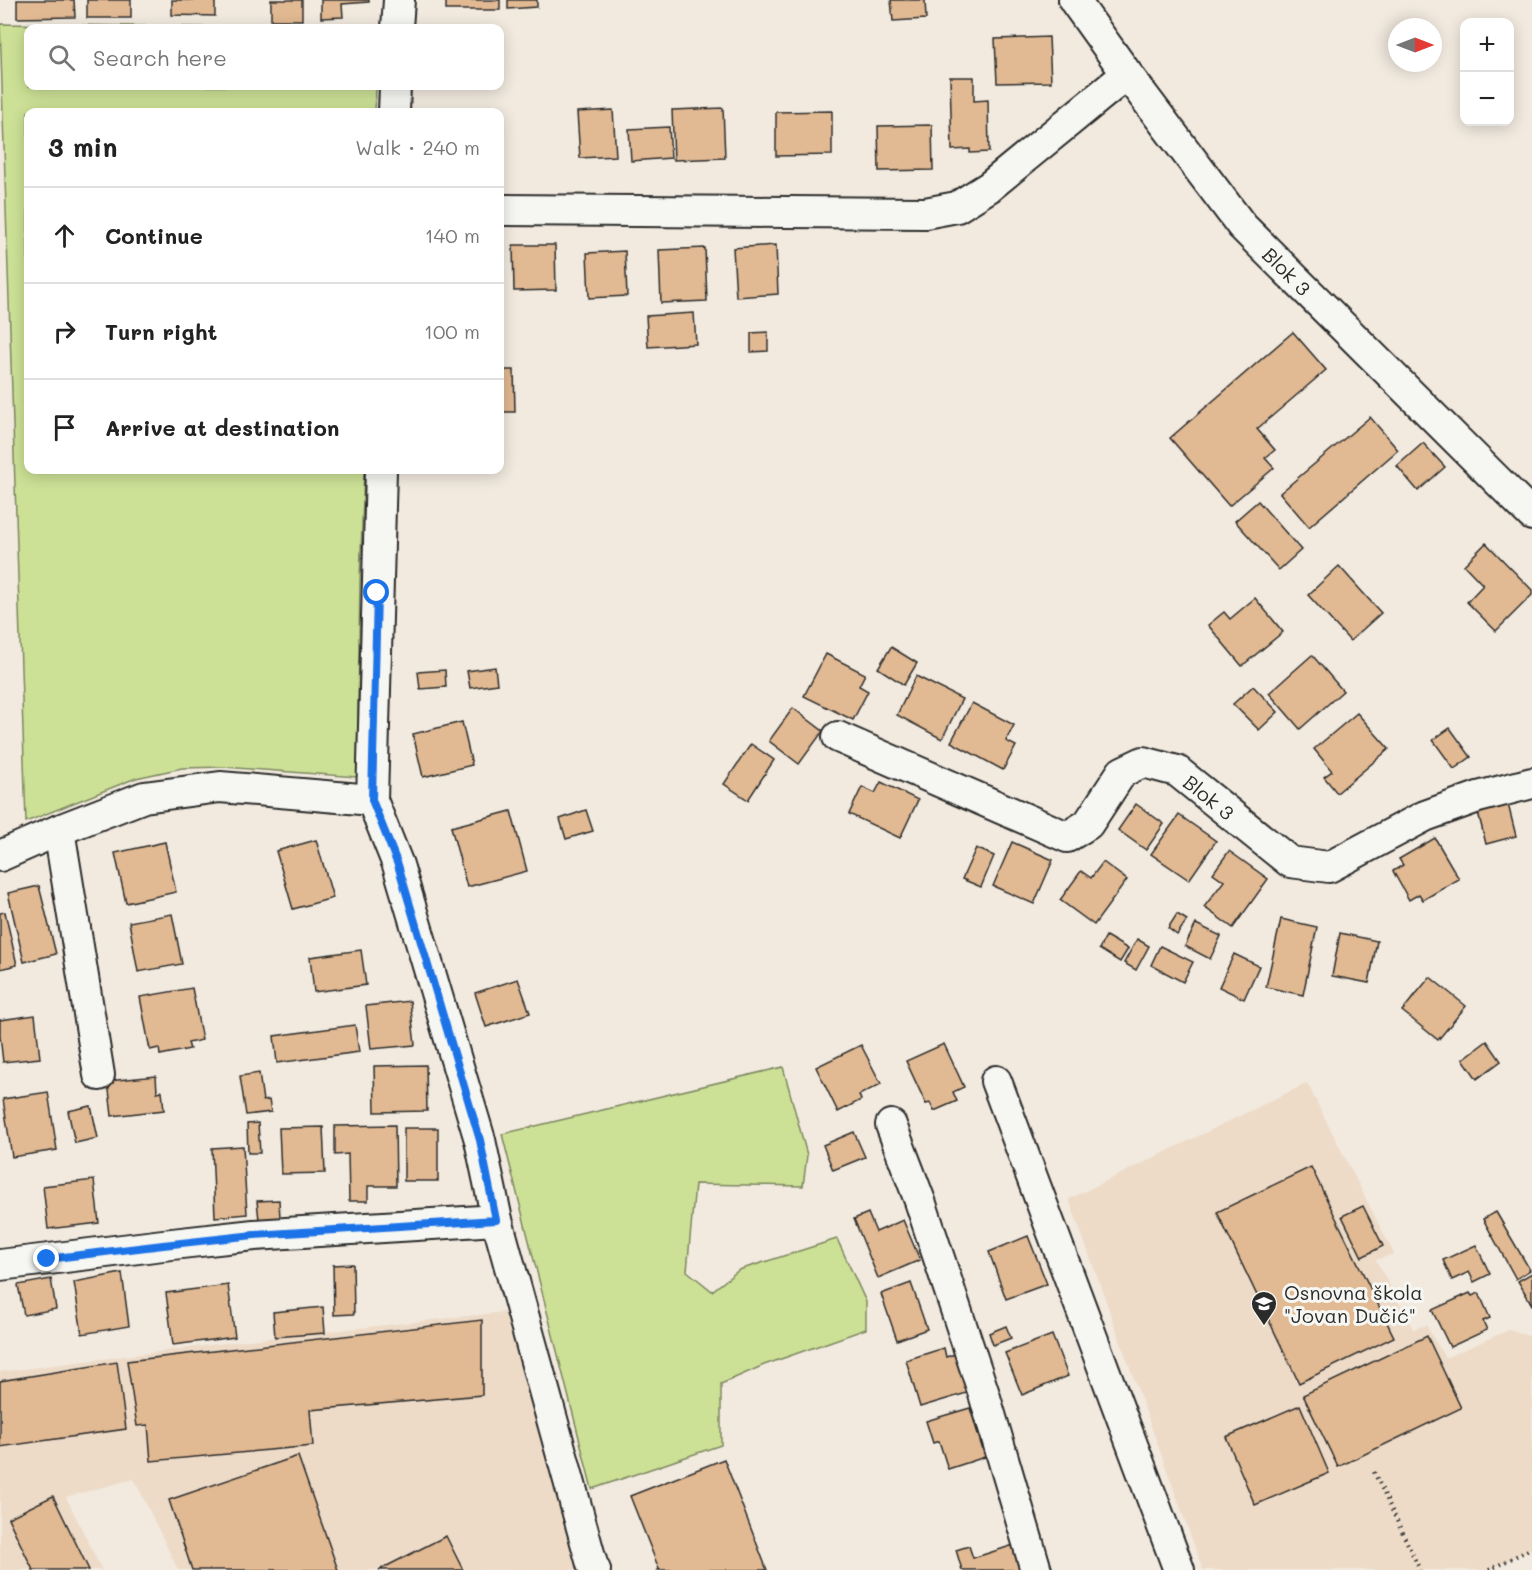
<!DOCTYPE html>
<meta charset="utf-8">
<style>
body{margin:0;font-family:Mali,sans-serif;background:#f6f6f6;color:#222}
.controls{position:absolute;right:18px;top:18px;display:grid;overflow:hidden;border-radius:12px;box-shadow:0 3px 15px #0003}
.controls button{width:54px;height:54px;display:grid;place-items:center;padding:0;border:0;border-bottom:2px solid #e0e0e0;background:#fff;color:#222;font:30px sans-serif}
.compass{position:absolute;left:1388px;top:18px;width:54px;height:54px;border-radius:50%;background:#fff;box-shadow:0 3px 15px #0003;rotate:90deg}
.stop{position:absolute;width:18px;height:18px;margin:-14px;border:4px solid #1a73e8;border-radius:50%;background:#fff}
.stop.end{background:#1a73e8;border-color:#fff;box-shadow:0 2px 6px #0008}
.list{margin:0;padding:0;list-style:none}
h2{display:flex;justify-content:space-between;align-items:center;height:78px;margin:0;padding:0 24px;font-size:26px}
h2 small{font-size:20px;font-weight:400;color:#767676}
.list li{display:grid;grid-template-columns:39px 1fr auto;gap:18px;align-items:center;box-sizing:border-box;height:96px;padding:0 24px;border-top:2px solid #e0e0e0}
.list b{display:block;font-size:22px;white-space:nowrap}
.list em{font-size:20px;font-style:normal;color:#767676}
.icon{flex:none;width:33px;height:33px;fill:none;stroke:currentColor;stroke-width:2;stroke-linecap:round;stroke-linejoin:round}
.map{position:relative;flex:none;width:1532px;height:1570px;overflow:hidden}
.search{position:absolute;background:#fff;box-shadow:0 3px 15px #0003;left:24px;top:24px;width:480px;height:66px;display:flex;align-items:center;gap:15px;box-sizing:border-box;padding:0 21px;border-radius:12px;color:#767676;font-size:22px}
.panel{position:absolute;background:#fff;box-shadow:0 3px 15px #0003;left:24px;top:108px;width:480px;height:366px;border-radius:12px}
.map>svg:first-child{display:block}
</style>
<div class="map">
<svg width="1532" height="1570" viewBox="0 0 1532 1570">
<rect width="100%" height="100%" fill="#f2eadf"/>
<filter id="ink" filterUnits="userSpaceOnUse"><feTurbulence type="fractalNoise" baseFrequency=".0167" numOctaves="2"/><feDisplacementMap in="SourceGraphic" scale="12" xChannelSelector="R" yChannelSelector="G"/><feConvolveMatrix kernelMatrix="1 2 1 2 8 2 1 2 1" color-interpolation-filters="sRGB"/></filter>
<g filter="url(#ink)">
<g fill="#eddbc8">
<path d="M1307 1083 1394 1254 1376 1260 1413 1329 1426 1325 1445 1358 1509 1330 1532 1337V1548L1489 1570H1203L1069 1199Z"/>
<path d="M505 1312 555 1489 580 1570H178L134 1479 66 1497 102 1570H0V1372L249 1340Z"/>
</g>
<g fill="#cce196" stroke="#7c8660" stroke-width="1.5">
<path d="M0 24 264 28H28V86H376L375 112H28V470H364L360 581 357 777 224 767 182 768 136 778 26 822Z"/>
<path d="M783 1067 807 1155 803 1186 695 1184 687 1271 712 1291 739 1270 837 1239 866 1302V1329L764 1365 721 1384V1445L592 1489 502 1134Z"/>
</g>
<g fill="#e1b992" stroke="#2b2b2b" stroke-width="1.5">
<path d="M17 0H74L75 17 17 18Z"/>
<rect x="87" y="0" width="44" height="18"/>
<path d="M172 0H215V16L172 15Z"/>
<rect x="271" y="0" width="31" height="20"/>
<path d="M321 0H369V2L342 4 343 17 321 18Z"/>
<rect x="446" y="0" width="54" height="10"/>
<path d="M508 0H537V7L508 9Z"/>
<path d="M891 0H925L926 19 893 21Z"/>
<path d="M1049 37 1051 82 997 83 995 39Z"/>
<path d="M950 77H974V101L988 100 989 152 970 153V149L952 150Z"/>
<path d="M723 108 725 158 674 160 672 110Z"/>
<path d="M613 110 616 156 580 158 577 112Z"/>
<path d="M832 111V155L776 156V112Z"/>
<path d="M932 125 933 170 879 171 878 126Z"/>
<path d="M669 127 671 158 631 161 629 129Z"/>
<path d="M513 245H555L556 290 514 291Z"/>
<path d="M776 245 778 294 736 297 733 248Z"/>
<path d="M705 248 707 301 661 303 659 250Z"/>
<path d="M625 251 627 296 589 298 587 253Z"/>
<path d="M694 313 696 344 648 347 646 316Z"/>
<path d="M768 332V351L751 352V333Z"/>
<path d="M1293 332 1326 370 1257 429 1275 450 1265 458 1274 468 1229 506 1170 438Z"/>
<path d="M500 370H514L515 412H500Z"/>
<path d="M1370 417 1398 450 1309 527 1280 493Z"/>
<path d="M1423 443 1445 467 1418 491 1397 466Z"/>
<path d="M1258 501 1301 550 1279 570 1235 521Z"/>
<path d="M1486 543 1532 590V595L1496 631 1467 602 1483 585 1464 565Z"/>
<path d="M1339 566 1381 613 1350 641 1308 595Z"/>
<path d="M1255 598 1283 632 1242 666 1208 625 1224 612 1230 619Z"/>
<path d="M891 647 917 663 904 685 878 668Z"/>
<path d="M826 654 865 674 859 686 868 691 853 720 804 696Z"/>
<path d="M1312 655 1343 691 1300 729 1269 693Z"/>
<path d="M495 667 497 684 470 688 467 671Z"/>
<path d="M445 670 446 687 420 689 418 672Z"/>
<path d="M916 676 962 699 942 739 897 715Z"/>
<path d="M1253 686 1278 712 1259 730 1233 704Z"/>
<path d="M972 703 1014 725 1006 741 1016 746 1003 770 951 742Z"/>
<path d="M793 708 823 731 799 764 769 741Z"/>
<path d="M1357 713 1389 749 1337 793 1324 777 1332 771 1314 749Z"/>
<path d="M462 722 472 765 423 777 413 734Z"/>
<path d="M1450 728 1471 757 1454 769 1433 740Z"/>
<path d="M751 744 774 760 748 800 724 784Z"/>
<path d="M881 782 918 800 900 838 849 814 862 787 875 793Z"/>
<path d="M1136 804 1164 824 1146 850 1118 830Z"/>
<path d="M1508 804 1516 836 1486 844 1478 812Z"/>
<path d="M586 810 593 831 566 839 560 819Z"/>
<path d="M511 811 527 871 467 887 451 827Z"/>
<path d="M1179 815 1216 841 1189 880 1151 854Z"/>
<path d="M1435 838 1459 879 1423 900 1419 894 1409 900 1393 871 1403 865 1399 859Z"/>
<path d="M316 840 333 898 293 909 276 851Z"/>
<path d="M165 842 176 892 126 903 115 853Z"/>
<path d="M1012 842 1053 860 1034 904 993 886Z"/>
<path d="M976 848 994 856 981 887 962 879Z"/>
<path d="M1229 851 1268 879 1233 928 1204 907 1224 881 1213 873Z"/>
<path d="M1103 862 1127 880 1094 925 1060 900 1081 871 1091 878Z"/>
<path d="M39 886 56 954 24 962 8 893Z"/>
<path d="M5 912 17 965 0 969V913Z"/>
<path d="M172 914 182 964 138 972 129 922Z"/>
<path d="M1177 914 1187 920 1177 935 1168 928Z"/>
<path d="M1281 919 1317 927 1303 995 1266 987Z"/>
<path d="M1196 924 1221 936 1210 959 1185 946Z"/>
<path d="M1340 933 1377 941 1369 983 1332 976Z"/>
<path d="M1106 936 1128 949 1120 962 1099 949Z"/>
<path d="M1137 939 1149 946 1136 970 1124 963Z"/>
<path d="M1160 946 1193 962 1183 982 1151 965Z"/>
<path d="M361 950 366 985 314 992 310 957Z"/>
<path d="M1234 954 1259 966 1244 999 1219 987Z"/>
<path d="M1430 977 1466 1006 1438 1040 1402 1011Z"/>
<path d="M518 979 530 1013 486 1027 475 993Z"/>
<path d="M192 988 202 1040 188 1043 190 1049 160 1055 159 1048 150 1050 140 997Z"/>
<path d="M410 1001 415 1045 371 1049 366 1006Z"/>
<path d="M35 1015 40 1058 3 1062 0 1036V1020Z"/>
<path d="M355 1025 359 1052 277 1063 274 1036Z"/>
<path d="M1487 1041 1501 1061 1477 1079 1463 1059Z"/>
<path d="M944 1044 964 1087 953 1092 957 1101 934 1111 930 1103 926 1104 906 1061Z"/>
<path d="M861 1045 881 1084 859 1095 861 1100 838 1112 816 1067Z"/>
<path d="M426 1065 427 1111 375 1112 374 1066Z"/>
<path d="M259 1073 263 1101 269 1100 271 1112 246 1115 240 1076Z"/>
<path d="M156 1076 157 1092 162 1091 164 1110 112 1116 108 1081Z"/>
<path d="M48 1092 57 1150 12 1157 3 1099Z"/>
<path d="M91 1106 98 1138 75 1143 68 1111Z"/>
<path d="M258 1123 260 1153H248L247 1124Z"/>
<path d="M395 1125 396 1186H368V1201H349L348 1154 335 1155V1126Z"/>
<path d="M323 1127 325 1173 281 1174 279 1128Z"/>
<rect x="404" y="1128" width="34" height="53"/>
<path d="M854 1132 865 1157 833 1170 823 1145Z"/>
<path d="M243 1146 247 1214 215 1217 212 1148Z"/>
<path d="M1311 1167 1394 1337 1299 1383 1217 1212Z"/>
<path d="M94 1180 99 1223 48 1229 43 1186Z"/>
<path d="M279 1200 280 1218 259 1220 257 1201Z"/>
<path d="M1363 1206 1383 1246 1362 1257 1342 1216Z"/>
<path d="M1496 1212 1530 1270 1516 1279 1483 1219Z"/>
<path d="M868 1213 876 1232 903 1220 920 1260 878 1278 854 1219Z"/>
<path d="M1028 1236 1047 1284 1006 1299 989 1252Z"/>
<path d="M1476 1245 1490 1274 1474 1282 1469 1272 1452 1280 1443 1260Z"/>
<path d="M353 1264 354 1314 334 1315 333 1265Z"/>
<path d="M122 1273 129 1326 82 1334 74 1282Z"/>
<path d="M1532 1273V1305L1518 1281Z"/>
<path d="M51 1279 56 1309 24 1315 18 1285Z"/>
<path d="M911 1283 927 1329 897 1340 881 1294Z"/>
<path d="M228 1285 235 1337 173 1345 166 1293Z"/>
<path d="M1470 1293 1472 1296 1479 1293 1490 1318 1483 1321 1487 1330 1450 1347 1432 1310Z"/>
<path d="M323 1307 325 1333 275 1337 273 1312Z"/>
<path d="M482 1320V1395L310 1410 313 1446 151 1461 148 1425 137 1426 127 1361Z"/>
<path d="M1006 1326 1011 1338 993 1345 989 1333Z"/>
<path d="M1052 1335 1068 1376 1022 1395 1005 1353Z"/>
<path d="M1427 1336 1461 1408 1338 1467 1303 1395Z"/>
<path d="M944 1348 946 1357 958 1353 970 1392 920 1407 906 1360Z"/>
<path d="M117 1362 126 1429 0 1447V1381Z"/>
<path d="M1300 1405 1329 1473 1255 1505 1226 1437Z"/>
<path d="M970 1408 985 1457 948 1469 939 1441 933 1443 926 1421Z"/>
<path d="M298 1456 338 1570H192L169 1500Z"/>
<path d="M724 1459 767 1570H658L659 1569 630 1496Z"/>
<path d="M53 1496 89 1570H33L8 1518Z"/>
<path d="M446 1536 463 1570H379Z"/>
<path d="M1020 1543 1024 1570H962L956 1550 969 1546 973 1558Z"/>
</g>
<g fill="none" stroke-linecap="round" stroke-linejoin="round">
<defs>
<g id="street">
<path d="M1074 0 1127 74 1242 226 1532 515"/>
<path d="M397 28 399 0"/>
<path d="M394 112 395 86"/>
<path d="M500 210 925 213 957 207 989 187 1127 74"/>
<path d="M381 470 372 800 398 865 480 1140 497 1220 592 1564 595 1570"/>
<path d="M838 737 1067 837 1088 824 1122 772 1143 762 1177 771 1290 862 1329 867 1425 816 1478 797 1532 783"/>
<path d="M59 830 99 1075"/>
<path d="M0 856 59 830 144 797 220 787 372 800"/>
<path d="M996 1081 1179 1570"/>
<path d="M891 1125 920 1201 984 1394 1036 1570"/>
<path d="M0 1265 163 1245 254 1235 497 1220"/>
</g>
</defs>
<use href="#street" stroke="#2b2b2b" stroke-width="34"/>
<g stroke="#2b2b2b" stroke-width="4" stroke-dasharray="1.5 4.5" stroke-linecap="butt">
<path d="M1374 1472 1420 1570"/>
<path d="M1489 1570 1532 1548"/>
</g>
<use href="#street" stroke="#f6f6f2" stroke-width="30"/>
</g>
</g>
<g fill="none" stroke-linecap="round" stroke-linejoin="round" filter="url(#ink)">
<path stroke="#1a73e8" stroke-width="8" d="M47 1259 163 1245 254 1235 496 1220 480 1140 398 865 372 800 377 593"/>
</g>
<defs>
<symbol id="school-pin" viewBox="-11 -11 22 30"><path d="M0 17L-7.5 6A9.5 9.5 0 1 1 7.5 6Z" fill="#2b2b2b" stroke="#f6f6f2"/><path d="M0-5L7-2L0 1L-7-2ZM-4 1L0 2.5L4 1V4Q0 6-4 4Z" fill="#fff"/></symbol>
</defs>
<g fill-rule="evenodd">
<use href="#school-pin" x="1249" y="1289" width="30" height="40"/>
</g>
<g text-anchor="middle" dominant-baseline="central" stroke-width="6" stroke-linejoin="round" paint-order="stroke">
<g font-size="20" fill="#2b2b2b" stroke="#f6f6f2">
<text transform="translate(1287 271) rotate(45)">Blok 3</text>
<text transform="translate(1209 797) rotate(39)">Blok 3</text>
</g>
<g font-size="20" fill="#2b2b2b" stroke="#f6f6f2" text-anchor="start">
<text x="1284" y="1292">Osnovna škola<tspan x="1284" dy="23">"Jovan Dučić"</tspan></text>
</g>
</g>
</svg>
<div class="controls">
<button>+</button>
<button>−</button>
</div>
<svg class="compass" viewBox="-18 -18 36 36"><path d="M0-13l5 13h-10z" fill="#e53935"/><path d="M0 13l5-13h-10z" fill="#767676"/></svg>
<div class="stop" style="left:377px;top:593px"></div>
<div class="stop end" style="left:47px;top:1259px"></div>
<div class="search"><svg class="icon" aria-label="search" viewBox="0 0 24 24"><circle cx="10" cy="10" r="6"/><path d="M15 15l6 6"/></svg>Search here</div>
<section class="panel">
<h2>3 min<small>Walk · 240 m</small></h2>
<ul class="list">
<li><svg class="icon" aria-label="ahead" viewBox="0 0 24 24"><path d="M12 20V5M6 11l6-6 6 6"/></svg><div><b>Continue</b></div><em>140 m</em></li>
<li><svg class="icon" aria-label="right" viewBox="0 0 24 24"><path d="M7 20v-9h11M14 6l5 5-5 5"/></svg><div><b>Turn right</b></div><em>100 m</em></li>
<li><svg class="icon" aria-label="arrive" viewBox="0 0 24 24"><path d="M6 21V4h12l-3 4 3 4H6"/></svg><div><b>Arrive at destination</b></div></li>
</ul>
</section>
</div>
